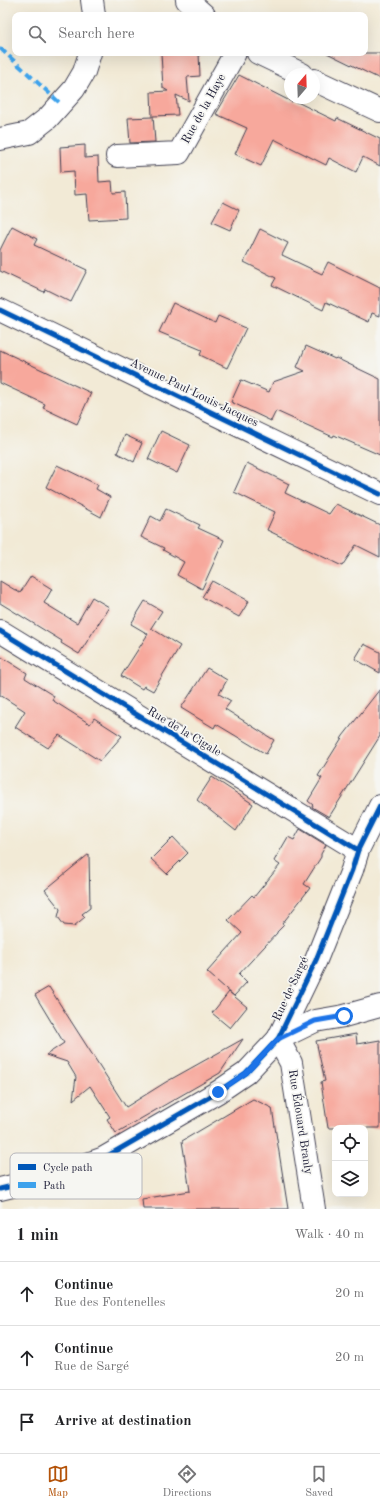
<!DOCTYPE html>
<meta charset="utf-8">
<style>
body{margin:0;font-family:"Old Standard TT",serif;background:#f6f6f6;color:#202124}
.controls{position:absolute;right:12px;bottom:12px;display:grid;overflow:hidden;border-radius:8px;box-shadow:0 4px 16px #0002}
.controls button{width:36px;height:36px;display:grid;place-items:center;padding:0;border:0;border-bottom:1px solid #e0e0e0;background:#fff;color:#202124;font:20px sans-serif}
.compass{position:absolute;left:284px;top:68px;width:36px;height:36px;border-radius:50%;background:#fff;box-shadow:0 4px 16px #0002;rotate:19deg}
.stop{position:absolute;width:12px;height:12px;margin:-9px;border:3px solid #1a73e8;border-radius:50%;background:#fff}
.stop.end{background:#1a73e8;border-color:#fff;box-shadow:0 1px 4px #0008}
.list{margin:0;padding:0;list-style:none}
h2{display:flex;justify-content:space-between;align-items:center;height:52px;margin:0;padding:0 16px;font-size:17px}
h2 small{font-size:13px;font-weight:400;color:#757577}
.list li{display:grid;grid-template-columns:26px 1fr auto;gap:12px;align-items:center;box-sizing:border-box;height:64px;padding:0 16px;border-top:1px solid #e0e0e0}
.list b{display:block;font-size:15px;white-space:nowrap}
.list p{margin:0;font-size:13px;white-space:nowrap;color:#757577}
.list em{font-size:13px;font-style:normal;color:#757577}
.icon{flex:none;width:22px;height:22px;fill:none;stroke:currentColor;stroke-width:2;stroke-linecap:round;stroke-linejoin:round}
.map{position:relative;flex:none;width:380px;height:1209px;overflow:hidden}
.search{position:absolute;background:#fff;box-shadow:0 4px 16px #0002;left:12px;right:12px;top:12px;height:44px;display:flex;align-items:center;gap:10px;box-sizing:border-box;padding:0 14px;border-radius:8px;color:#757577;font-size:15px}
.sheet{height:244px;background:#fff}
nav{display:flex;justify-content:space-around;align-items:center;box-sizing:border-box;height:56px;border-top:1px solid #e0e0e0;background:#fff;font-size:11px;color:#757577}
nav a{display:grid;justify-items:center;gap:2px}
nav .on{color:#b45309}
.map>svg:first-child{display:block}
</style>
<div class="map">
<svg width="380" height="1209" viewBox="0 0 380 1209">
<rect width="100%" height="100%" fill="#f6f6f2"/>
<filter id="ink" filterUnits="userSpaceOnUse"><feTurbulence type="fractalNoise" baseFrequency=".025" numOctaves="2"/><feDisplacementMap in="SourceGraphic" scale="8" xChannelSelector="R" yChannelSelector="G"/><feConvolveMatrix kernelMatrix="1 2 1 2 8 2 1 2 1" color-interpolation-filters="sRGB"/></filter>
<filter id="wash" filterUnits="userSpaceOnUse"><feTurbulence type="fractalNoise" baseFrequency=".012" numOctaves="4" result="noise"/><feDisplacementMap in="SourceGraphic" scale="16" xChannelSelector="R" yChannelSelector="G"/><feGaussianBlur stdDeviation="0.9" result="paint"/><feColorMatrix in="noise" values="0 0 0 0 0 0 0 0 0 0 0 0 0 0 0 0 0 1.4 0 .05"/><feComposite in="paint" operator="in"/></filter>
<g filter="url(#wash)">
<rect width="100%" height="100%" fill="#f2ead6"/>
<g id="blocks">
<g fill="#f7a89c">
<path d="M161 53H199L200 76 187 77 189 101 176 95 178 115 153 116 155 142 130 143 128 118 152 117 151 92 168 91 163 88Z"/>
<path d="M327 53H380V79Z"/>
<path d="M239 75 292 102 293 100 336 121 337 118 380 139V166L363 157 356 172 329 158 326 165 274 139 261 166 235 154 247 128 216 114Z"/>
<path d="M85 145V158L98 157 99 182 112 181 113 193 125 192 126 218 89 220 87 194 75 195 74 171 61 172 60 147Z"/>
<path d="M223 202 239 210 230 230 212 222Z"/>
<path d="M12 226 37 239 34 245 87 270 71 302 45 289 44 292 0 271V250Z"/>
<path d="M260 229 288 243 282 255 322 274 328 262 380 288V316L372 313 369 322 326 302 323 310 272 285 276 278 244 262Z"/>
<path d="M173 303 215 323 218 316 246 328 227 368 200 355 202 350 159 332Z"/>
<path d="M306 346 335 359 336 358 380 379V455L334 435 333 437 276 411 271 421 231 402 241 380 269 392 273 382 305 371 297 367Z"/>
<path d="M0 350 91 393 77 424 43 408 45 404 0 383Z"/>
<path d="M161 431 190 445 177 473 148 459Z"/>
<path d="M125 435 142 443 134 462 117 453Z"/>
<path d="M247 463 289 484 285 493 329 514 336 504 380 525V557L356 545 342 566 267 530 275 512 234 492Z"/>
<path d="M57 465 98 485 96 489 110 497 101 517 46 487Z"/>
<path d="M166 509 200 525 198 528 224 540 202 589 177 575 184 562 163 550 164 548 141 537 151 516 160 521Z"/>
<path d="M31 576 52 589 44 603 77 623 92 597 109 607 79 654 61 643 62 641 0 603V581L20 593Z"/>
<path d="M212 581 249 601 239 617 202 597Z"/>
<path d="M145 601 162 611 151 628 180 646 153 691 144 686 142 689 121 676 148 634 131 624Z"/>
<path d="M364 644 380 652V673L355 659Z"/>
<path d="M0 656 27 673 25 678 54 696 52 700 90 724 94 718 122 736 100 761 59 735 48 748 15 727 25 711 0 695Z"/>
<path d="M207 668 227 680 219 694 231 701 225 709 274 740 266 754 216 724 214 728 181 708Z"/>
<path d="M380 689V736L329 817 312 807 313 805 308 801 322 778 318 776 343 736Z"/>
<path d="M212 777 253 804 236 831 197 800Z"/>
<path d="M300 829 326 845 321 854V857L304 884 310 888 282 924 284 925 277 932V933L239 974 247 982 234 996 207 972 242 933 228 920 252 895 254 897 280 865 274 861 288 837 294 840Z"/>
<path d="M173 837 188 853 167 874 151 859Z"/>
<path d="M89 854 90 908 82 914 85 917 74 926 64 925 58 917 60 909 45 890Z"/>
<path d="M49 987 126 1107 166 1082 243 1039 220 1073 116 1133 107 1119 110 1117 90 1086 73 1100 76 1077 67 1062 46 1055 64 1043 35 995Z"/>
<path d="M229 992 247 1007 230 1028 212 1013Z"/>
<path d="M356 1034 357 1044 380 1040V1128H328L321 1082 325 1081 316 1041Z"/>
<path d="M253 1099 272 1108 288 1209H143L142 1199 190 1191 182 1141Z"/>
</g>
</g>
</g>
<g filter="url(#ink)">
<use href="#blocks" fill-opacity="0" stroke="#414052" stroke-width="1"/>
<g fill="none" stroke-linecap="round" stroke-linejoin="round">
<defs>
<g id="minor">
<path d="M92 0 94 15"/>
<path d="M187 0 204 15"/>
<path d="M258 53 302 74"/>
<path d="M314 80 380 111"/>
<path d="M0 139 29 133 48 118 74 89 84 72 90 53"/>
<path d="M117 156 179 153 235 53"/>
<path d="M0 310 380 494"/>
<path d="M0 631 358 850"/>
<path d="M278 1039 291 1063 314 1209"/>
<path d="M278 1039 315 1021 344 1016 380 1006"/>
<path d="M0 1189 54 1176 104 1158 218 1092 246 1073 278 1039 316 960 352 870 358 850 380 806"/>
</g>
</defs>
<use href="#minor" stroke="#414052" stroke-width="24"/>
<use href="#minor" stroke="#fff" stroke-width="22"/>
<path stroke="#3ea2ec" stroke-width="4" stroke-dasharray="8 4" stroke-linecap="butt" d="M0 48 61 104"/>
<defs>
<g id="cycleway">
<path d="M0 310 380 494"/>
<path d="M0 631 358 850"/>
<path d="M0 1189 54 1176 104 1158 218 1092 246 1073 278 1039 316 960 352 870 358 850 380 806"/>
</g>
</defs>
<use href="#cycleway" stroke="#f6f6f2" stroke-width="8"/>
<use href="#cycleway" stroke="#0057b8" stroke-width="5"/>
</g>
</g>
<g fill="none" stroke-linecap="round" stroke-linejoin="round" filter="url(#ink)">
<path stroke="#1a73e8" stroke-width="5" d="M218 1092 246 1073 278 1039 315 1021 344 1016"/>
</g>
<g text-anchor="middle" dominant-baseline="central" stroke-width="3.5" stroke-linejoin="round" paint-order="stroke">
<g font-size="12" fill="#22223b" stroke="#f6f6f2">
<text transform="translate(204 109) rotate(-61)">Rue de la Haye</text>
<text transform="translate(194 393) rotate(26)">Avenue Paul Louis Jacques</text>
<text transform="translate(184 732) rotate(31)">Rue de la Cigale</text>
<text transform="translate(291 989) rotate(-65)">Rue de Sargé</text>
<text transform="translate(300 1122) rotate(81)">Rue Édouard Branly</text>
</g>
</g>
<rect x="10" y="1153" width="132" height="46" rx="6" fill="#f6f6f2" stroke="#b6b6bb" stroke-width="1"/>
<rect x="18" y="1164" width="18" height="6" fill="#0057b8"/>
<rect x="18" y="1182" width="18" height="6" fill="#3ea2ec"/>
<g font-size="11" fill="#22223b">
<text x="43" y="1171">Cycle path</text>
<text x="43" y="1189">Path</text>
</g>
</svg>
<div class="controls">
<button><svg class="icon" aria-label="locate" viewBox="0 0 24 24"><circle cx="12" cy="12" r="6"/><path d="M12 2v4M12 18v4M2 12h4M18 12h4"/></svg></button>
<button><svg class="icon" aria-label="layers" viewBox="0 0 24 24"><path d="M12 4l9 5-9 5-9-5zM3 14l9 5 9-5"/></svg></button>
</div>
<svg class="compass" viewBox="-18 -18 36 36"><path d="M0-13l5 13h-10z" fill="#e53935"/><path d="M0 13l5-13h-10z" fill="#757577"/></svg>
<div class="stop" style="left:344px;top:1016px"></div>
<div class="stop end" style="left:218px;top:1092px"></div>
<div class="search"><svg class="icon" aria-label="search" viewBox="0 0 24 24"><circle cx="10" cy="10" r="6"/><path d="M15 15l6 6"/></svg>Search here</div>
</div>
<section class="sheet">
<h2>1 min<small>Walk · 40 m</small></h2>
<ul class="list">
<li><svg class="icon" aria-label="ahead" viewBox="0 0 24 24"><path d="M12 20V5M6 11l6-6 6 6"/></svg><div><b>Continue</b><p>Rue des Fontenelles</p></div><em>20 m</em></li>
<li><svg class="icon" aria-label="ahead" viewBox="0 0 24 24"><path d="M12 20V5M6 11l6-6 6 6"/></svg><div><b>Continue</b><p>Rue de Sargé</p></div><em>20 m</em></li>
<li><svg class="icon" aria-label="arrive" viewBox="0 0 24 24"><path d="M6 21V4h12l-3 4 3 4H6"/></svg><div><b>Arrive at destination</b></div></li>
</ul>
</section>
<nav>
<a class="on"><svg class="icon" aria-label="map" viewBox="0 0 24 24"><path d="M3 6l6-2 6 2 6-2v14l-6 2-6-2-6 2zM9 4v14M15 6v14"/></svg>Map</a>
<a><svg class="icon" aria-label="directions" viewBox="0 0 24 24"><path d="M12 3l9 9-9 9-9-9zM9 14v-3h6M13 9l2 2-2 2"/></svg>Directions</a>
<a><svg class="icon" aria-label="saved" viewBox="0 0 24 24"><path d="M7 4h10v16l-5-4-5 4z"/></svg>Saved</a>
</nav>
